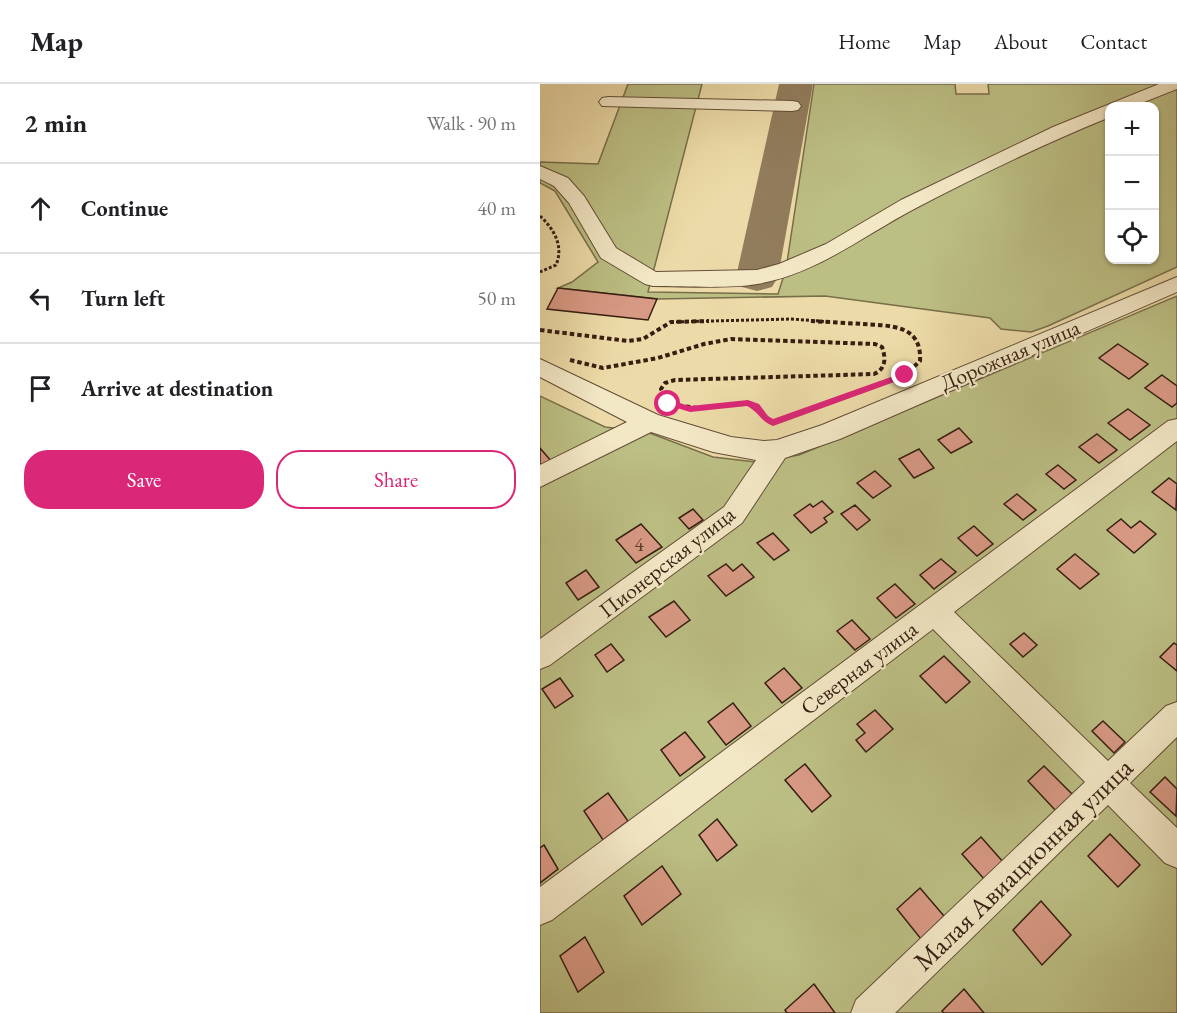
<!DOCTYPE html>
<meta charset="utf-8">
<style>
body{margin:0;font-family:"EB Garamond",serif;background:#f6f6f6;color:#202124}
.controls{position:absolute;right:18px;top:18px;display:grid;overflow:hidden;border-radius:12px;box-shadow:0 2px 4px #0004}
.controls button{width:54px;height:54px;display:grid;place-items:center;padding:0;border:0;border-bottom:2px solid #e0e0e0;background:#fff;color:#202124;font:30px sans-serif}
.stop{position:absolute;width:18px;height:18px;margin:-14px;border:4px solid #db2777;border-radius:50%;background:#fff}
.stop.end{background:#db2777;border-color:#fff;box-shadow:0 2px 6px #0008}
.list{margin:0;padding:0;list-style:none}
h2{display:flex;justify-content:space-between;align-items:center;height:78px;margin:0;padding:0 24px;font-size:26px}
h2 small{font-size:20px;font-weight:400;color:#757577}
.list li{display:grid;grid-template-columns:39px 1fr auto;gap:18px;align-items:center;box-sizing:border-box;height:90px;padding:0 24px;border-top:2px solid #e0e0e0}
.list b{display:block;font-size:22px;white-space:nowrap}
.list em{font-size:20px;font-style:normal;color:#757577}
.actions{display:flex;gap:12px;padding:18px 24px}
.actions a{flex:1;padding:14px 0;border:2px solid #db2777;border-radius:24px;text-align:center;font-size:21px;color:#db2777}
.actions .main{background:#db2777;color:#fff}
.icon{flex:none;width:33px;height:33px;fill:none;stroke:currentColor;stroke-width:2;stroke-linecap:round;stroke-linejoin:round}
.map{position:relative;flex:none;width:637px;height:929px;overflow:hidden}
header{display:flex;align-items:center;gap:36px;box-sizing:border-box;height:84px;padding:0 30px;background:#fff;border-bottom:2px solid #e0e0e0}
header strong{font-size:28px}
nav{display:flex;gap:33px;margin-inline-start:auto;font-size:21px}
main{display:flex}
aside{flex:1;background:#fff}
.map>svg:first-child{display:block}
</style>
<header>
<strong>Map</strong>
<nav><a>Home</a><a>Map</a><a>About</a><a>Contact</a></nav>
</header>
<main>
<aside>
<h2>2 min<small>Walk · 90 m</small></h2>
<ul class="list">
<li><svg class="icon" aria-label="ahead" viewBox="0 0 24 24"><path d="M12 20V5M6 11l6-6 6 6"/></svg><div><b>Continue</b></div><em>40 m</em></li>
<li><svg class="icon" aria-label="left" viewBox="0 0 24 24"><path d="M17 20v-9H6M10 6l-5 5 5 5"/></svg><div><b>Turn left</b></div><em>50 m</em></li>
<li><svg class="icon" aria-label="arrive" viewBox="0 0 24 24"><path d="M6 21V4h12l-3 4 3 4H6"/></svg><div><b>Arrive at destination</b></div></li>
</ul>
<div class="actions"><a class="main">Save</a><a>Share</a></div>
</aside>
<div class="map">
<svg width="637" height="929" viewBox="0 0 637 929">
<rect width="100%" height="100%" fill="#ecdba8"/>
<filter id="stains"><feTurbulence type="fractalNoise" baseFrequency=".00333" numOctaves="4"/><feColorMatrix values="0 0 0 0 .2 0 0 0 0 .09 0 0 0 0 .02 0 0 0 .5 -.17"/></filter>
<radialGradient id="worn" r=".72"><stop offset=".6" stop-color="#630" stop-opacity="0"/><stop offset="1" stop-color="#630" stop-opacity=".3"/></radialGradient>
<g fill="#bcbf84" stroke="#796e4a" stroke-width="1.5" fill-rule="evenodd">
<path d="M88 0H162L108 208 238 210 246 185 274 0H415L416 10H449L448 0H637V183L508 242 491 248 461 245 450 234 285 212 117 215 18 204 32 198 58 178 15 107 0 99V78L58 80ZM570 22H614V176H570Z"/>
<path d="M637 212V929H0V312L65 343 107 348 173 373 216 378 259 371Z"/>
</g>
<g fill="none" stroke-linecap="round" stroke-linejoin="round">
<path fill="#917c5c" fill-rule="evenodd" d="M239 0H273L238 193 232 203 217 207 202 203 196 193Z"/>
</g>
<g fill="#d99a85" stroke="#361e11" stroke-width="1.5">
<path d="M18 204 117 215 108 236 7 225Z"/>
<path d="M578 260 608 280 589 295 559 274Z"/>
<path d="M622 291 637 302V319L632 323 605 304Z"/>
<path d="M588 325 610 341 590 356 568 339Z"/>
<path d="M419 344 432 358 411 369 398 356Z"/>
<path d="M557 350 577 366 559 379 539 363Z"/>
<path d="M0 364 12 378 0 385Z"/>
<path d="M379 365 394 384 374 394 359 375Z"/>
<path d="M518 381 536 396 524 405 506 390Z"/>
<path d="M335 387 351 402 333 414 317 399Z"/>
<path d="M629 394 637 400 636 426 612 408Z"/>
<path d="M477 410 496 426 483 436 464 420Z"/>
<path d="M282 417 293 428 284 434 287 438 271 449 254 431 270 420 273 423Z"/>
<path d="M315 421 330 436 317 446 301 430Z"/>
<path d="M153 425 163 436 149 445 139 434Z"/>
<path d="M581 435 591 444 600 437 616 450 594 469 567 446Z"/>
<path d="M101 440 122 463 96 479 76 456Z"/>
<path d="M434 442 453 460 437 472 418 454Z"/>
<path d="M233 449 249 466 234 476 217 459Z"/>
<path d="M535 470 559 490 540 505 517 485Z"/>
<path d="M401 475 416 488 394 505 380 491Z"/>
<path d="M186 480 193 487 202 480 214 493 186 512 168 492Z"/>
<path d="M46 486 59 503 38 516 26 499Z"/>
<path d="M355 500 375 520 356 534 337 514Z"/>
<path d="M134 517 150 536 126 553 109 533Z"/>
<path d="M312 536 330 555 315 566 297 547Z"/>
<path d="M484 549 497 561 483 573 470 560Z"/>
<path d="M634 559 637 561V587L620 573Z"/>
<path d="M71 560 84 576 67 588 55 571Z"/>
<path d="M404 572 430 598 406 619 380 592Z"/>
<path d="M244 584 262 604 242 619 225 599Z"/>
<path d="M20 594 33 612 15 624 2 605Z"/>
<path d="M193 619 211 642 186 661 168 638Z"/>
<path d="M335 626 353 645 326 668 316 656 325 649 317 640Z"/>
<path d="M563 637 585 658 574 669 552 647Z"/>
<path d="M145 648 165 673 140 692 121 666Z"/>
<path d="M265 680 291 712 272 728 245 696Z"/>
<path d="M504 682 533 711 516 727 488 697Z"/>
<path d="M625 693 637 705 636 732 610 708Z"/>
<path d="M68 709 88 737 63 756 44 727Z"/>
<path d="M177 735 197 761 177 777 159 751Z"/>
<path d="M570 750 600 781 578 803 548 772Z"/>
<path d="M441 753 464 779 445 796 422 770Z"/>
<path d="M4 761 18 785 0 799V764Z"/>
<path d="M122 782 141 810 102 841 84 812Z"/>
<path d="M380 804 404 832 381 855 357 825Z"/>
<path d="M501 817 531 851 502 881 473 846Z"/>
<path d="M45 853 64 888 38 908 20 872Z"/>
<path d="M274 900 295 929H247L245 926Z"/>
<path d="M424 905 444 929H404L402 927Z"/>
</g>
<g fill="none" stroke-linecap="round" stroke-linejoin="round">
<defs>
<g id="minor">
<path d="M619 0H637V5L594 22H570V33C504 60 439 91 376 124 324 151 277 190 217 200 188 205 144 202 113 202L105 200 61 174 29 119 14 102 0 95V82L28 94 44 112 76 164 116 188 217 186 239 180 286 160 361 116 513 43Z"/>
<path d="M68 13 252 17 258 18 261 22 258 26 252 27 62 22 59 18 62 14Z"/>
<path d="M637 193V208L300 355 245 374 202 439 10 581 0 585V555L184 423 216 376 173 368 111 348 0 403V381L87 338 0 293V275L118 331 191 353 224 357 237 356 282 341Z"/>
<path d="M637 335V357L414 528 568 677 626 622 637 618V653L590 699 637 744V784L625 779 568 721 355 929H311L316 916 545 698 393 545 12 836 0 841V803L628 337Z"/>
</g>
</defs>
<use href="#minor" stroke="#644d37" stroke-width="2"/>
<g stroke="#361e11" stroke-width="3" stroke-dasharray="3 2" stroke-linecap="butt">
<path d="M0 132C14 145 24 162 16 181L0 188"/>
<path d="M131 238 251 235 291 238"/>
</g>
<g stroke="#361e11" stroke-width="4" stroke-dasharray="4.5 3" stroke-linecap="butt">
<path d="M0 246 88 257 103 255 131 238 169 237"/>
<path d="M30 276 63 284 118 274 164 260 191 255 335 260 342 263C346 274 346 285 334 290L135 296 125 299 121 305 128 320 158 324 208 319 233 339 365 291 380 277C382 240 350 242 323 240 306 239 288 238 271 237"/>
</g>
<use href="#minor" fill="#f3e8c6" fill-rule="evenodd"/>
</g>
<path fill="#db2777" d="M365 288 368 289V293L233 342C221 338 218 327 207 322L150 328 124 320 128 316 150 322 208 316 219 320 228 332 233 335Z"/>
<g text-anchor="middle" dominant-baseline="central" stroke-width="4.5" stroke-linejoin="round" paint-order="stroke">
<g font-size="20" fill="#5f3d2e">
<text x="99" y="460">4</text>
</g>
<g font-size="22" fill="#361e11" stroke="#f3e8c6">
<text transform="translate(470 271) rotate(-23)">Дорожная улица</text>
<text transform="translate(127 478) rotate(-38)">Пионерская улица</text>
<text transform="translate(319 584) rotate(-37)">Северная улица</text>
</g>
<g font-size="27" fill="#361e11" stroke="#f3e8c6">
<text transform="translate(483 780) rotate(-44)">Малая Авиационная улица</text>
</g>
</g>
<rect width="100%" height="100%" filter="url(#stains)"/>
<rect width="100%" height="100%" fill="url(#worn)"/>
</svg>
<div class="controls">
<button>+</button>
<button>−</button>
<button><svg class="icon" aria-label="locate" viewBox="0 0 24 24"><circle cx="12" cy="12" r="6"/><path d="M12 2v4M12 18v4M2 12h4M18 12h4"/></svg></button>
</div>
<div class="stop" style="left:128px;top:320px"></div>
<div class="stop end" style="left:365px;top:291px"></div>
</div>
</main>
